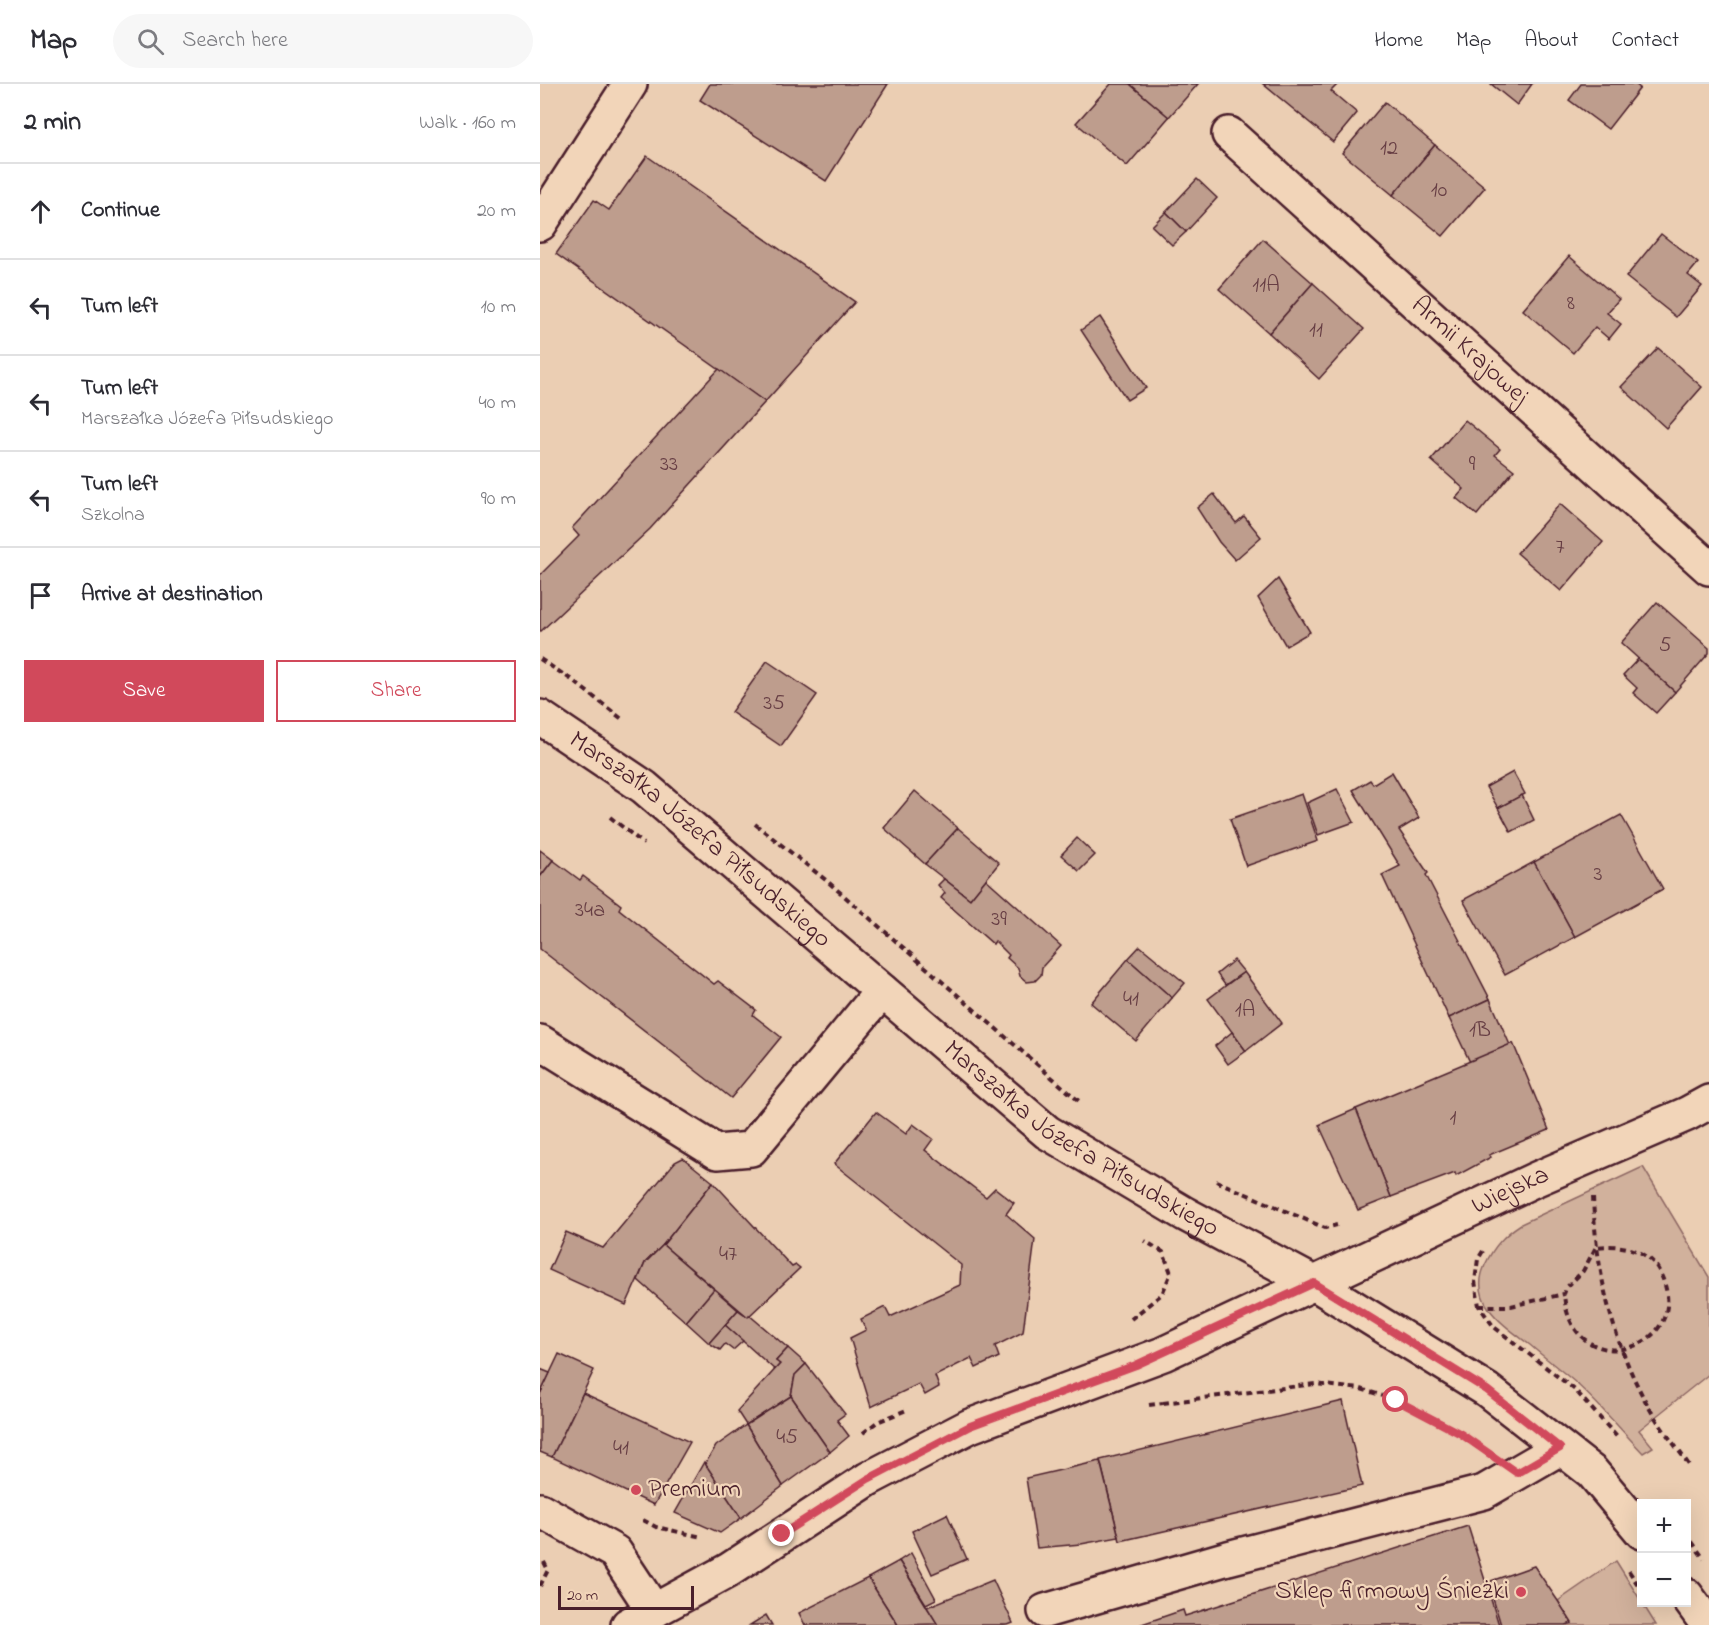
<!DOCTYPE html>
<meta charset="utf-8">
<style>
body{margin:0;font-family:"Indie Flower",sans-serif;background:#f7f7f7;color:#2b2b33}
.controls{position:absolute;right:18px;bottom:18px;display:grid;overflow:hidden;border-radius:0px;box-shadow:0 6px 24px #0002}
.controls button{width:54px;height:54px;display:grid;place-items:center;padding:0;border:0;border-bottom:2px solid #e1e1e2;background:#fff;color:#2b2b33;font:30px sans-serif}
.scale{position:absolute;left:18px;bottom:15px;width:136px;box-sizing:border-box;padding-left:6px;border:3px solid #4a1f2b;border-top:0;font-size:16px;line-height:21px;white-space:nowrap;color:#4a1f2b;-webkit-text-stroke:4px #f2d5b9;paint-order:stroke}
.stop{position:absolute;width:18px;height:18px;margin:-14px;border:4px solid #d1495b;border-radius:50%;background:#fff}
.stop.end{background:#d1495b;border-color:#fff;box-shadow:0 2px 6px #0008}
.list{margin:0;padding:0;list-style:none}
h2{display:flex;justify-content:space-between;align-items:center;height:78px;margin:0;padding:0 24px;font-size:26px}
h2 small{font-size:20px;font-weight:400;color:#7c7c81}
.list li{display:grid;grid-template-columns:39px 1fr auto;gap:18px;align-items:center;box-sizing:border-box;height:96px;padding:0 24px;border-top:2px solid #e1e1e2}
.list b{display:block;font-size:22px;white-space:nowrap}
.list p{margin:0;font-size:20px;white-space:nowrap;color:#7c7c81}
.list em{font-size:20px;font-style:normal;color:#7c7c81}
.actions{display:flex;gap:12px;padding:18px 24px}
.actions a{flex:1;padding:14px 0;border:2px solid #d1495b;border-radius:0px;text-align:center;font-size:21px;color:#d1495b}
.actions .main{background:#d1495b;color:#fff}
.icon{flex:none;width:33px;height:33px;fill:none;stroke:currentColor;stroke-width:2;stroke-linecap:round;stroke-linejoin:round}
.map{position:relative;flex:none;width:1169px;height:1541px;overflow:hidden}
header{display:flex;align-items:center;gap:36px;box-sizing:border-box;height:84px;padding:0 30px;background:#fff;border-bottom:2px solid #e1e1e2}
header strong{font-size:28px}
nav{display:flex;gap:33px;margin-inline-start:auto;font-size:21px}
.search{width:420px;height:54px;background:#f7f7f7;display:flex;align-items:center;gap:15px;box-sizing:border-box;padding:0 21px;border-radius:33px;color:#7c7c81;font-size:22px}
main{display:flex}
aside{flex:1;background:#fff}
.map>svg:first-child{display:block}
</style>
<header>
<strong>Map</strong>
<div class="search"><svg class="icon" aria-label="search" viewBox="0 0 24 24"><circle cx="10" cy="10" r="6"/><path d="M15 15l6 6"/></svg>Search here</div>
<nav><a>Home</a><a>Map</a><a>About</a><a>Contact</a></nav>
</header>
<main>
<aside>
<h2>2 min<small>Walk · 160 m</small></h2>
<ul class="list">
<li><svg class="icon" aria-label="ahead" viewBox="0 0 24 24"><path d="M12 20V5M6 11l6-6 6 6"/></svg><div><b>Continue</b></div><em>20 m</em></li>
<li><svg class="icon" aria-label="left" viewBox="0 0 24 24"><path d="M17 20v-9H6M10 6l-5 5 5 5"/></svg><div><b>Turn left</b></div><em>10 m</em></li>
<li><svg class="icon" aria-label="left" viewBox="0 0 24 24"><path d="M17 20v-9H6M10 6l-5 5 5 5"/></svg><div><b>Turn left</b><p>Marszałka Józefa Piłsudskiego</p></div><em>40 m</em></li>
<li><svg class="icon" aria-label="left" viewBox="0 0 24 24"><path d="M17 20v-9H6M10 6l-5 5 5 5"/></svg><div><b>Turn left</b><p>Szkolna</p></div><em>90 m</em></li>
<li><svg class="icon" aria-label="arrive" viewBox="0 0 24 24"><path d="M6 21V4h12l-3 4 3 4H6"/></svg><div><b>Arrive at destination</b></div></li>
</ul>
<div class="actions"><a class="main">Save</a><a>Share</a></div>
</aside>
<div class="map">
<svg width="1169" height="1541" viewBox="0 0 1169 1541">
<rect width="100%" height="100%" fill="#ebceb3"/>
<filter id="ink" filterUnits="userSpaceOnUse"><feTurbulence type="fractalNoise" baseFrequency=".0167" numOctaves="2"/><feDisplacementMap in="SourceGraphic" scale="12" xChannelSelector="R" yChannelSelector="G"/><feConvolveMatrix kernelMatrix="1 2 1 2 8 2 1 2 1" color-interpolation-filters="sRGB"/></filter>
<g filter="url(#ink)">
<g fill="#d1b19c" stroke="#8e6864" stroke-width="1.5">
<path d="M1103 1083 1169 1193V1290L1099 1346 1113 1363 1103 1369C1081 1346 1060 1321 1036 1299 1021 1286 1005 1274 990 1261 964 1241 928 1219 945 1181 954 1162 964 1151 981 1140Z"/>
<path d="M1076 1477 1116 1541H1026L1032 1539 1018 1517Z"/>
</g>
<g fill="#be9d8d" stroke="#4a1f2b" stroke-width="1.5">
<path d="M170 0H348L286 97 160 16Z"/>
<path d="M571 0H590L629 33 587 82 536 39Z"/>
<path d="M590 0H658L629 33Z"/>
<path d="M723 0H798L791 7 817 29 793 58Z"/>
<path d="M951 0H992L977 21Z"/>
<path d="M1041 0H1095L1100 4 1068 45 1029 16Z"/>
<path d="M845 18 895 61 853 111 802 69Z"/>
<path d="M895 61 945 103 903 152 853 111Z"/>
<path d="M107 72 315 218 225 318 16 170 54 116 69 126Z"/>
<path d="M657 95 677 114 646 148 626 128Z"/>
<path d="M626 128 646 148 632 161 612 142Z"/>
<path d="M1121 150 1158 179 1148 191 1162 202 1136 233 1086 193Z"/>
<path d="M723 155 773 199 729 249 679 205Z"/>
<path d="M1029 172 1079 215 1067 229 1081 240 1069 255 1055 243 1033 269 983 226Z"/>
<path d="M773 199 824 245 779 295 729 249Z"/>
<path d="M560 233 606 304 587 316 541 246Z"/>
<path d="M1118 264 1162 303 1126 344 1081 303Z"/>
<path d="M179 285 225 318 110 445 0 548V491L39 452 32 444Z"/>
<path d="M925 336 960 365 955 371 974 386 937 431 916 414 924 405 891 376Z"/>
<path d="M674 410 696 439 704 432 721 453 695 476 679 458 657 424Z"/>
<path d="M1020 420 1063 458 1021 507 977 469Z"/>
<path d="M738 495 770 548 746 562 718 514Z"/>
<path d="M1117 518 1169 564V569L1135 608 1081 559Z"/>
<path d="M1098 575 1135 608 1116 629 1093 609 1097 604 1083 591Z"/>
<path d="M227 577 277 611 241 662 191 628Z"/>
<path d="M852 688 879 734 859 746 888 789 886 791 950 915 909 934 842 791 860 782 813 706 830 696 833 700Z"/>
<path d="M973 688 985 710 958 724 946 703Z"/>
<path d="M797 705 814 738 778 751 767 719Z"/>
<path d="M375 707 418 744 385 780 344 744Z"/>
<path d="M762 710 778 757 706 782 690 735Z"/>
<path d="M982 711 994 736 971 748 958 724Z"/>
<path d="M1081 731 1123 805 1035 853 994 778Z"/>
<path d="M418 744 459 779 430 815 385 780Z"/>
<path d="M537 754 555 771 539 787 521 771Z"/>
<path d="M0 766 13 776 0 793Z"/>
<path d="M13 776 40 796 43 792 81 821 79 825 174 900 178 897 216 926 213 931 241 953 191 1014 0 865V793Z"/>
<path d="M994 778 1035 853 965 891 923 816Z"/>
<path d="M404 795 430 815 446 795 521 862 502 883 501 891 495 897 487 898 480 892 478 884 467 874 469 871 455 857 453 860 401 814 405 809 398 801Z"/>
<path d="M600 862 645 899 632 914 588 875Z"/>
<path d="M588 875 632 914 596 957 551 919Z"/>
<path d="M694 876 704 888 685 901 677 890Z"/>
<path d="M704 888 742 939 706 967 668 915Z"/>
<path d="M950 915 970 961 930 978 909 934Z"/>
<path d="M692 948 706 967 688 980 675 962Z"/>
<path d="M973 959 1009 1046 949 1071 951 1073 916 1092 915 1089 851 1113 816 1025Z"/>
<path d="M816 1025 851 1113 818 1126 779 1041Z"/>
<path d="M336 1028 366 1050 373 1040 393 1055 385 1066 446 1113 455 1104 474 1119 466 1130 495 1155 483 1248 455 1262 459 1273 436 1284 431 1274 395 1292 399 1303 385 1311 379 1300 331 1323 310 1254 326 1246 321 1235 345 1223 350 1233 420 1201 421 1181 294 1080Z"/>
<path d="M143 1074 173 1098 123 1161 105 1179 86 1221 9 1186 26 1148 63 1164 135 1078Z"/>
<path d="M173 1098 252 1183 256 1181 260 1184 208 1233 123 1161Z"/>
<path d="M123 1161 174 1205 146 1238 98 1196 105 1179Z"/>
<path d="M174 1205 198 1226 169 1259 146 1238Z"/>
<path d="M198 1226 208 1233 209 1231 248 1264 236 1277 240 1280 235 1286 185 1241Z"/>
<path d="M185 1241 203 1257 193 1266 185 1260 180 1266 169 1259Z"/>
<path d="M248 1264 266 1280 255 1291 251 1312 206 1341 197 1327 240 1280 236 1277Z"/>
<path d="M19 1270 54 1286 12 1373 0 1368V1310Z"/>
<path d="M266 1280 305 1330 297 1336 309 1352 290 1368 251 1312 255 1291Z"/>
<path d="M0 1285 10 1289 0 1310Z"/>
<path d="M43 1309 150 1358 114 1421 12 1373Z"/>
<path d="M251 1312 290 1368 243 1402 206 1341Z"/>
<path d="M803 1317 822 1402 580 1457 560 1376Z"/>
<path d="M206 1341 243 1402 201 1434 165 1380 176 1362Z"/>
<path d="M560 1377 579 1453 541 1460 497 1464 486 1394Z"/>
<path d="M164 1378 201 1434 180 1449 135 1429Z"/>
<path d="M407 1430 427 1475 392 1490 372 1447Z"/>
<path d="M928 1442 959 1541H599L643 1526 645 1532Z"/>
<path d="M371 1469 396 1515 386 1520 359 1477Z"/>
<path d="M359 1477 387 1523 398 1540 358 1541 328 1494Z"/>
<path d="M994 1482 1018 1517 1032 1539 1026 1541H961L948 1498Z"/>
<path d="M328 1494 358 1541H265L259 1529Z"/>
<path d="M453 1496 473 1539 468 1541H398L387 1523Z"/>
<path d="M226 1531 232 1541H210Z"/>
</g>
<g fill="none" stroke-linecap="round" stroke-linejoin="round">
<defs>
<g id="minor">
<path id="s1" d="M689 50 1169 484"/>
<path d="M0 140 90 0"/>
<path d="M0 958 177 1068 211 1065 342 907"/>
<path d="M0 1426 75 1468 114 1527"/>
<path d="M505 1527 688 1474 944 1408 1020 1364"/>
<path id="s2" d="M88 1541 189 1486 328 1395 430 1342 623 1270 994 1096 1147 1030 1169 1018"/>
</g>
<g id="major">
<path id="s3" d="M0 633 104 703 507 1048 645 1130 774 1199 947 1306 1052 1388 1102 1448"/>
<path d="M1146 1511 1168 1541"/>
</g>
</defs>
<use href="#minor" stroke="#4a1f2b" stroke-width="38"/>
<use href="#major" stroke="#4a1f2b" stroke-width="38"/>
<g stroke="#4a1f2b" stroke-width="4" stroke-dasharray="6 4.5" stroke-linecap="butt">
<path d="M0 575 32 596 82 635"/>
<path d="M70 733 104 760"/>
<path d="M215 740 287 797 540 1018"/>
<path d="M676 1097 785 1144 797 1141"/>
<path d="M1053 1113C1056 1191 1074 1266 1114 1332 1125 1349 1138 1365 1149 1381"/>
<path d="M943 1167 938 1175 935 1197 939 1222 954 1243 1035 1306 1078 1354"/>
<path d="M939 1222H971L1024 1210 1026 1204 1043 1187 1056 1163C1078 1160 1106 1164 1118 1185 1163 1264 1031 1306 1024 1210"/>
<path d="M591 1235 622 1210 631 1189 623 1168 605 1157"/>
<path d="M623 1319 775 1300 821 1305 856 1316 921 1350 939 1363"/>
<path d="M609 1321 623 1319"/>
<path d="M323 1349 337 1338 369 1325"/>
<path d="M103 1436 116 1443 162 1453"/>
<path d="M1146 1449 1164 1475"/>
<path d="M1089 1487 1102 1507"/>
<path d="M0 1502 8 1486 3 1476"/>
</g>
<use href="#minor" stroke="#f2d5b9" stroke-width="33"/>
<use href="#major" stroke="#f2d5b9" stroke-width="33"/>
</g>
</g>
<g fill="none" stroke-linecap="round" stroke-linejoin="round" filter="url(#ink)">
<path stroke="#d1495b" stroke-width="8" d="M242 1450 328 1395 430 1342 596 1281 774 1199 947 1306 1020 1364 977 1389 921 1350 856 1316"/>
</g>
<g fill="#d1495b" stroke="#f2d5b9" stroke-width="2">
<circle cx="96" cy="1406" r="6"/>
<circle cx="981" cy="1508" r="6"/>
</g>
<g text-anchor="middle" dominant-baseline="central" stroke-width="4.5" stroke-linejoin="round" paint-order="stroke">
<g font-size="22" fill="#673e44">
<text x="849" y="65">12</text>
<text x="899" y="107">10</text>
<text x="726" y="202">11A</text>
<text x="1031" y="220">8</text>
<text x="776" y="247">11</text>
<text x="129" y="381">33</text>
<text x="932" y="381">9</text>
<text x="1020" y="464">7</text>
<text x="1125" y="562">5</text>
<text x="234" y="620">35</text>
<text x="1058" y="791">3</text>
<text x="50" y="827">34a</text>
<text x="459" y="836">39</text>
<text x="591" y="916">41</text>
<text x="705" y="927">1A</text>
<text x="940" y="947">1B</text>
<text x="913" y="1035">1</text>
<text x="188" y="1171">47</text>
<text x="247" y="1354">45</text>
<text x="81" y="1365">41</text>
</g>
<g font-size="26" fill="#4a1f2b" stroke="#f2d5b9">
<text stroke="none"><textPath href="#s1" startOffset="324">Armii Krajowej</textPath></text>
<text stroke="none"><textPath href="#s3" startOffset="202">Marszałka Józefa Piłsudskiego</textPath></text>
<text stroke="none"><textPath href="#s3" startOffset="688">Marszałka Józefa Piłsudskiego</textPath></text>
<text stroke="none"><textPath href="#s2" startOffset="986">Wiejska</textPath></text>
</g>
<g font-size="26" fill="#4a1f2b" stroke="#f2d5b9" text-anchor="start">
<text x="108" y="1406">Premium</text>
<text x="969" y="1508" text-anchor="end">Sklep firmowy Śnieżki</text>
</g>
</g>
</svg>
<div class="controls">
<button>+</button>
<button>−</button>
</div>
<div class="scale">20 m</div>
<div class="stop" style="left:856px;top:1316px"></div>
<div class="stop end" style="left:242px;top:1450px"></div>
</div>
</main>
